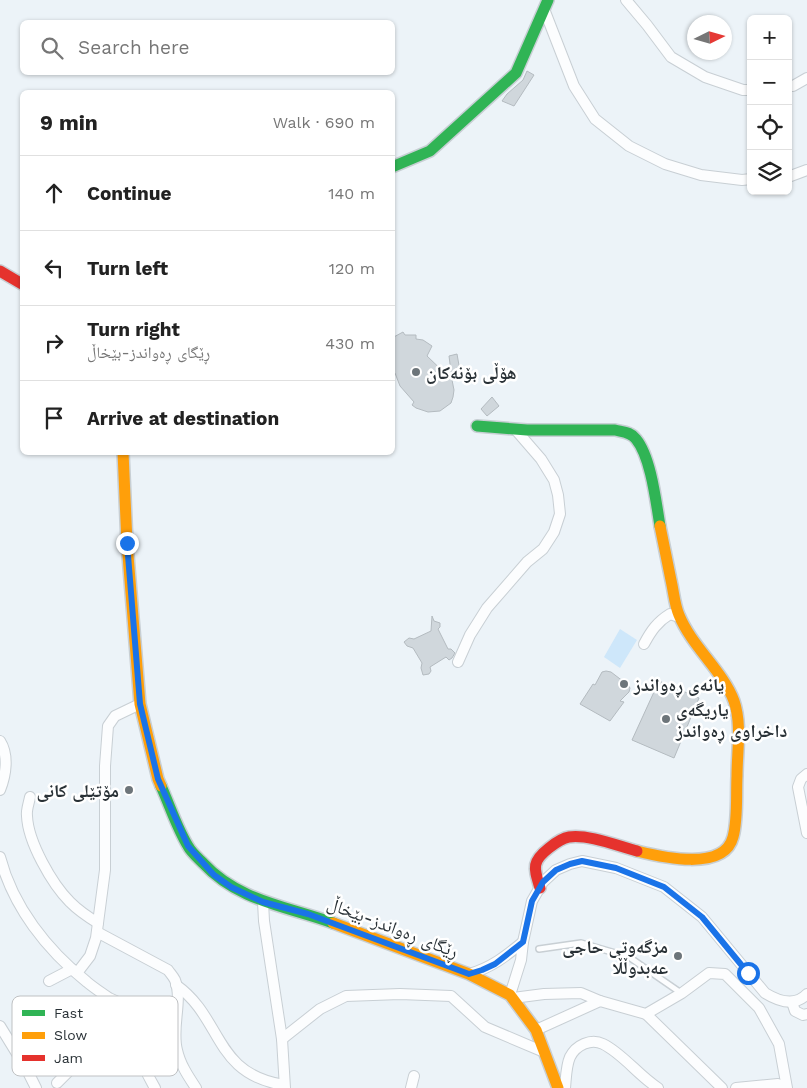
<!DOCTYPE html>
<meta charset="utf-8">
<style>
body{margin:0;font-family:"Work Sans","Noto Naskh Arabic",sans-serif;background:#f2f2f2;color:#222}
.controls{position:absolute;right:15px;top:15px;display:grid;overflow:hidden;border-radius:8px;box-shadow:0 1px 4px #0004}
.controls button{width:45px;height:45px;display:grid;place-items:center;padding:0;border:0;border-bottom:1px solid #e0e0e0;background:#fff;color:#222;font:25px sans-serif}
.compass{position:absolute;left:687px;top:15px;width:45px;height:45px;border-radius:50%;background:#fff;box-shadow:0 1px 4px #0004;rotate:85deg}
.stop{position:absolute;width:15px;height:15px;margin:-11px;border:4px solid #1a73e8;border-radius:50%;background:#fff}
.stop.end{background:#1a73e8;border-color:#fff;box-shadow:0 1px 5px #0008}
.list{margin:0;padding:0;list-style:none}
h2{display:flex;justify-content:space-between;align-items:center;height:65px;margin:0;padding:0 20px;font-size:21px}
h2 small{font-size:16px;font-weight:400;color:#767676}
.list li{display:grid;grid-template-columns:32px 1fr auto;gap:15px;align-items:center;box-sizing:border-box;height:75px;padding:0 20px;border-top:1px solid #e0e0e0}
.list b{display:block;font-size:19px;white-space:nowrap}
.list p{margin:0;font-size:16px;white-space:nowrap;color:#767676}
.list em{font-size:16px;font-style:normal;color:#767676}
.icon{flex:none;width:28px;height:28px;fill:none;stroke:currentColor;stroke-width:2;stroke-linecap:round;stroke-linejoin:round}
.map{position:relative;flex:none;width:807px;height:1088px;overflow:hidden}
.search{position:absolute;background:#fff;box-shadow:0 1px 4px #0004;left:20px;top:20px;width:375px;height:55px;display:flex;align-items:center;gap:12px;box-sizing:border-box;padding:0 18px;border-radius:8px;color:#767676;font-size:19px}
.panel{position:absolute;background:#fff;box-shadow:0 1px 4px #0004;left:20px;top:90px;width:375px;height:365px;border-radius:8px}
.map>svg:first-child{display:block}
</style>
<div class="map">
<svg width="807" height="1088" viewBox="0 0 807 1088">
<rect width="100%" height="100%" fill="#ecf3f8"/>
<path fill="#cee7fa" d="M620 629 637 640 620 668 604 657Z"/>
<g fill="#d0d7dc" stroke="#b4bbc0">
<path d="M527 71 534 75 514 106 502 101 507 94 523 80Z"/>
<path d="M403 332 405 335H416V339L423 340 432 346 427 356 452 380 454 390 453 397 451 403 440 411 428 412 416 408 412 405 414 402 400 386 395 373 392 374V338Z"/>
<path d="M457 354 460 371 451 372 449 356Z"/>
<path d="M492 397 499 406 487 416 481 409Z"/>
<path d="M432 616 434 621 440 623V627L438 629 448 649H451L455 653 452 658 449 660 446 657 430 667 431 671 429 674 423 675 421 668 422 663 413 648 407 646 404 642 409 638 414 639 431 631Z"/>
<path d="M606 671 611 672 628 685 630 688 629 692 620 701 624 702 610 721 580 704 593 684 595 685 602 672Z"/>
<path d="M659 681 699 698 674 758 632 740Z"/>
</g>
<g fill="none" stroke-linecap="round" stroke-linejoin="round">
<defs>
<path id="lane" d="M539 949 581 943 629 957 681 993"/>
<g id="street">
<path d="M626 0 647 25 671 57 705 77 743 90H751"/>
<path d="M544 9 574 86 595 119 629 146 665 164 701 175 742 180 751 179"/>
<path d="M788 86H793L807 78"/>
<path d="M788 177 807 170"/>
<path d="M644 644C651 631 657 622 670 614L679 617"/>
<path d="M458 662 470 635 487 608 527 562 543 549 554 532 560 514 558 495 554 480 541 459 515 429"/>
<path d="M0 741C9 755 6 775 0 790"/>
<path d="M807 774 801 779 798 787 807 833"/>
<path d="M30 797C29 803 26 810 27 816 28 842 52 884 70 902 79 911 88 917 98 923"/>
<path d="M0 857C13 907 47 950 87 982 94 988 102 993 109 998 115 1001 123 1003 128 1009 135 1018 135 1031 137 1042 140 1057 147 1075 155 1088"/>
<path d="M263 902 264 921 282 1039 285 1088"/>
<path d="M97 932 168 970C170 973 173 976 175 980 183 1000 171 1028 177 1050 180 1064 188 1076 196 1088"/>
<path d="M77 973 90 956 96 938 105 870V766L108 726 115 716 140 704"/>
<path d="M469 974C491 968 506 956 523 942"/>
<path d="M49 981 72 969"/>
<path d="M176 985C223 1018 213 1074 284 1085"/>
<path d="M510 995 521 960 523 942 532 901 543 882 556 870 570 864 582 861 616 868 664 887 702 917 765 993C778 1001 795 1007 807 994"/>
<path d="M513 998 544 994 581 993 600 1001"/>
<path d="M792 1002 795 1011 803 1015 807 1014"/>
<path d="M646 1014 722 1088"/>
<path d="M0 1026 27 1070 36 1088"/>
<path d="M536 1030 600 1001 646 1014 682 993 709 973 725 974 759 1008 779 1044 787 1088"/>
<path d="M282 1039 320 1009 346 996 400 994 451 996 485 1027 544 1052"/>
<path d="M57 1083 110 1030 132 1016"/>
<path d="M411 1088 414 1076"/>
<path d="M565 1088C566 1078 566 1066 570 1057 576 1045 591 1038 603 1044 622 1053 639 1076 658 1088"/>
<path d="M736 1088 778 1084 785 1088"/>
</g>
<g id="fast">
<path d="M392 167 430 151 516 73 548 0"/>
<path d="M477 426 527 430H615C623 432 631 432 636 439 651 457 656 502 660 526"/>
<path d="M161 786C170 806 177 828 188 846 191 852 198 858 203 863 238 901 286 906 333 923"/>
</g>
<g id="slow">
<path d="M123 452 127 543 140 704 158 779 161 786"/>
<path d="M637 851C661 857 724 872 733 837 738 819 736 795 737 776 737 752 742 724 734 701 723 671 692 647 679 615 675 606 674 595 672 585 668 565 664 546 660 526"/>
<path d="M333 923 469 974 510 995 536 1030 558 1088"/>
</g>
<g id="jam">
<path d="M0 271 22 284"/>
<path d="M540 888C534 868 531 862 549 848 554 844 562 838 569 837 588 834 618 846 637 851"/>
</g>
</defs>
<use href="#lane" stroke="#c8cfd4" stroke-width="8"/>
<use href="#street" stroke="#c8cfd4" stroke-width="12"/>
<use href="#fast" stroke="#c8cfd4" stroke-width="14"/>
<use href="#slow" stroke="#c8cfd4" stroke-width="14"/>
<use href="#jam" stroke="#c8cfd4" stroke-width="14"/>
<use href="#lane" stroke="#fcfdfe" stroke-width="5"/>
<use href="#street" stroke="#fcfdfe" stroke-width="10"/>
<use href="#fast" stroke="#30b455" stroke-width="11"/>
<use href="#slow" stroke="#ff9f0a" stroke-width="11"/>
<use href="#jam" stroke="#e5322d" stroke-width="11"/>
</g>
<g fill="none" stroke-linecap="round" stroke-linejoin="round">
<path stroke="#1a73e8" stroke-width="6" d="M127 543 140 704 158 779 188 846 214 875 231 887 263 902 308 914 469 974 482 970 495 964 523 942 532 901 543 882 556 870 570 864 582 861 616 868 664 887 702 917 748 973"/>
</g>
<g fill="#6d757a" stroke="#fff" stroke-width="2">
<circle cx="416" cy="372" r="5"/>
<circle cx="624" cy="684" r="5"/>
<circle cx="666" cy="719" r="5"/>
<circle cx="129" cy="790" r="5"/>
<circle cx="678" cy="956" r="5"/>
</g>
<g text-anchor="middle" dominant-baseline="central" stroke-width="5" stroke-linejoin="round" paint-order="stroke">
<g font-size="18" font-weight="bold" fill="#293136" stroke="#fff" text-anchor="start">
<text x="426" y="372">هۆڵی بۆنەکان</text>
<text x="634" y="684">یانەی ڕەواندز</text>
<text x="676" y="709">یاریگەی<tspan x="676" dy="21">داخراوی ڕەواندز</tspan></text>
<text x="119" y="790" text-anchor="end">مۆتێلی کانی</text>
<text x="668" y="946" text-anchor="end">مزگەوتی حاجی<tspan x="668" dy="21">عەبدوڵڵا</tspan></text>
</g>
<g font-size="18" fill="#293136" stroke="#fff">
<text transform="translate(393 927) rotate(21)">ڕێگای ڕەواندز-بێخاڵ</text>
</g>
</g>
<rect x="12" y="996" width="166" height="80" rx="8" fill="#fff" stroke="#bfc1c3" stroke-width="1"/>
<rect x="22" y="1010" width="23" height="6" fill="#30b455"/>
<rect x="22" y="1032" width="23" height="7" fill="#ff9f0a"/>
<rect x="22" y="1055" width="23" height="6" fill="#e5322d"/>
<g font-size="14" fill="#293136">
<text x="54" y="1018">Fast</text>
<text x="54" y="1040">Slow</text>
<text x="54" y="1063">Jam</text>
</g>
</svg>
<div class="controls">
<button>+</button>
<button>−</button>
<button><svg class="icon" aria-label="locate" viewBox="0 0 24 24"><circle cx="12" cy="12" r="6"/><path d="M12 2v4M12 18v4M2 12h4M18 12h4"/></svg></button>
<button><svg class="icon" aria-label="layers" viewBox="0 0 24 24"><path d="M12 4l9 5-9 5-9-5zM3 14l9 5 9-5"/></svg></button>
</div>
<svg class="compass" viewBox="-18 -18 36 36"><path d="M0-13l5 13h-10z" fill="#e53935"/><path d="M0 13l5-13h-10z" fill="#767676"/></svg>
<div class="stop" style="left:748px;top:973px"></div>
<div class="stop end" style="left:127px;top:543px"></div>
<div class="search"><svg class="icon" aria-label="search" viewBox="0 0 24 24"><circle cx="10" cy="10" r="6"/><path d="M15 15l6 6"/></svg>Search here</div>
<section class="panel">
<h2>9 min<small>Walk · 690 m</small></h2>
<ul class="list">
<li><svg class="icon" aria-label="ahead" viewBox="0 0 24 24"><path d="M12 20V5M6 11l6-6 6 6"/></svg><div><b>Continue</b></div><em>140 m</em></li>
<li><svg class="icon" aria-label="left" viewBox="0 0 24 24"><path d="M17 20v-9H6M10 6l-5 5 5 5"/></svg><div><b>Turn left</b></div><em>120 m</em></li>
<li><svg class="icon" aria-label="right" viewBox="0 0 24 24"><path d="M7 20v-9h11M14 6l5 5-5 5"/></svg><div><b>Turn right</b><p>ڕێگای ڕەواندز-بێخاڵ</p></div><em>430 m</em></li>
<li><svg class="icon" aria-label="arrive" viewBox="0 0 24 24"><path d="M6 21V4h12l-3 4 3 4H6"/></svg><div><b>Arrive at destination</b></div></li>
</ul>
</section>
</div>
